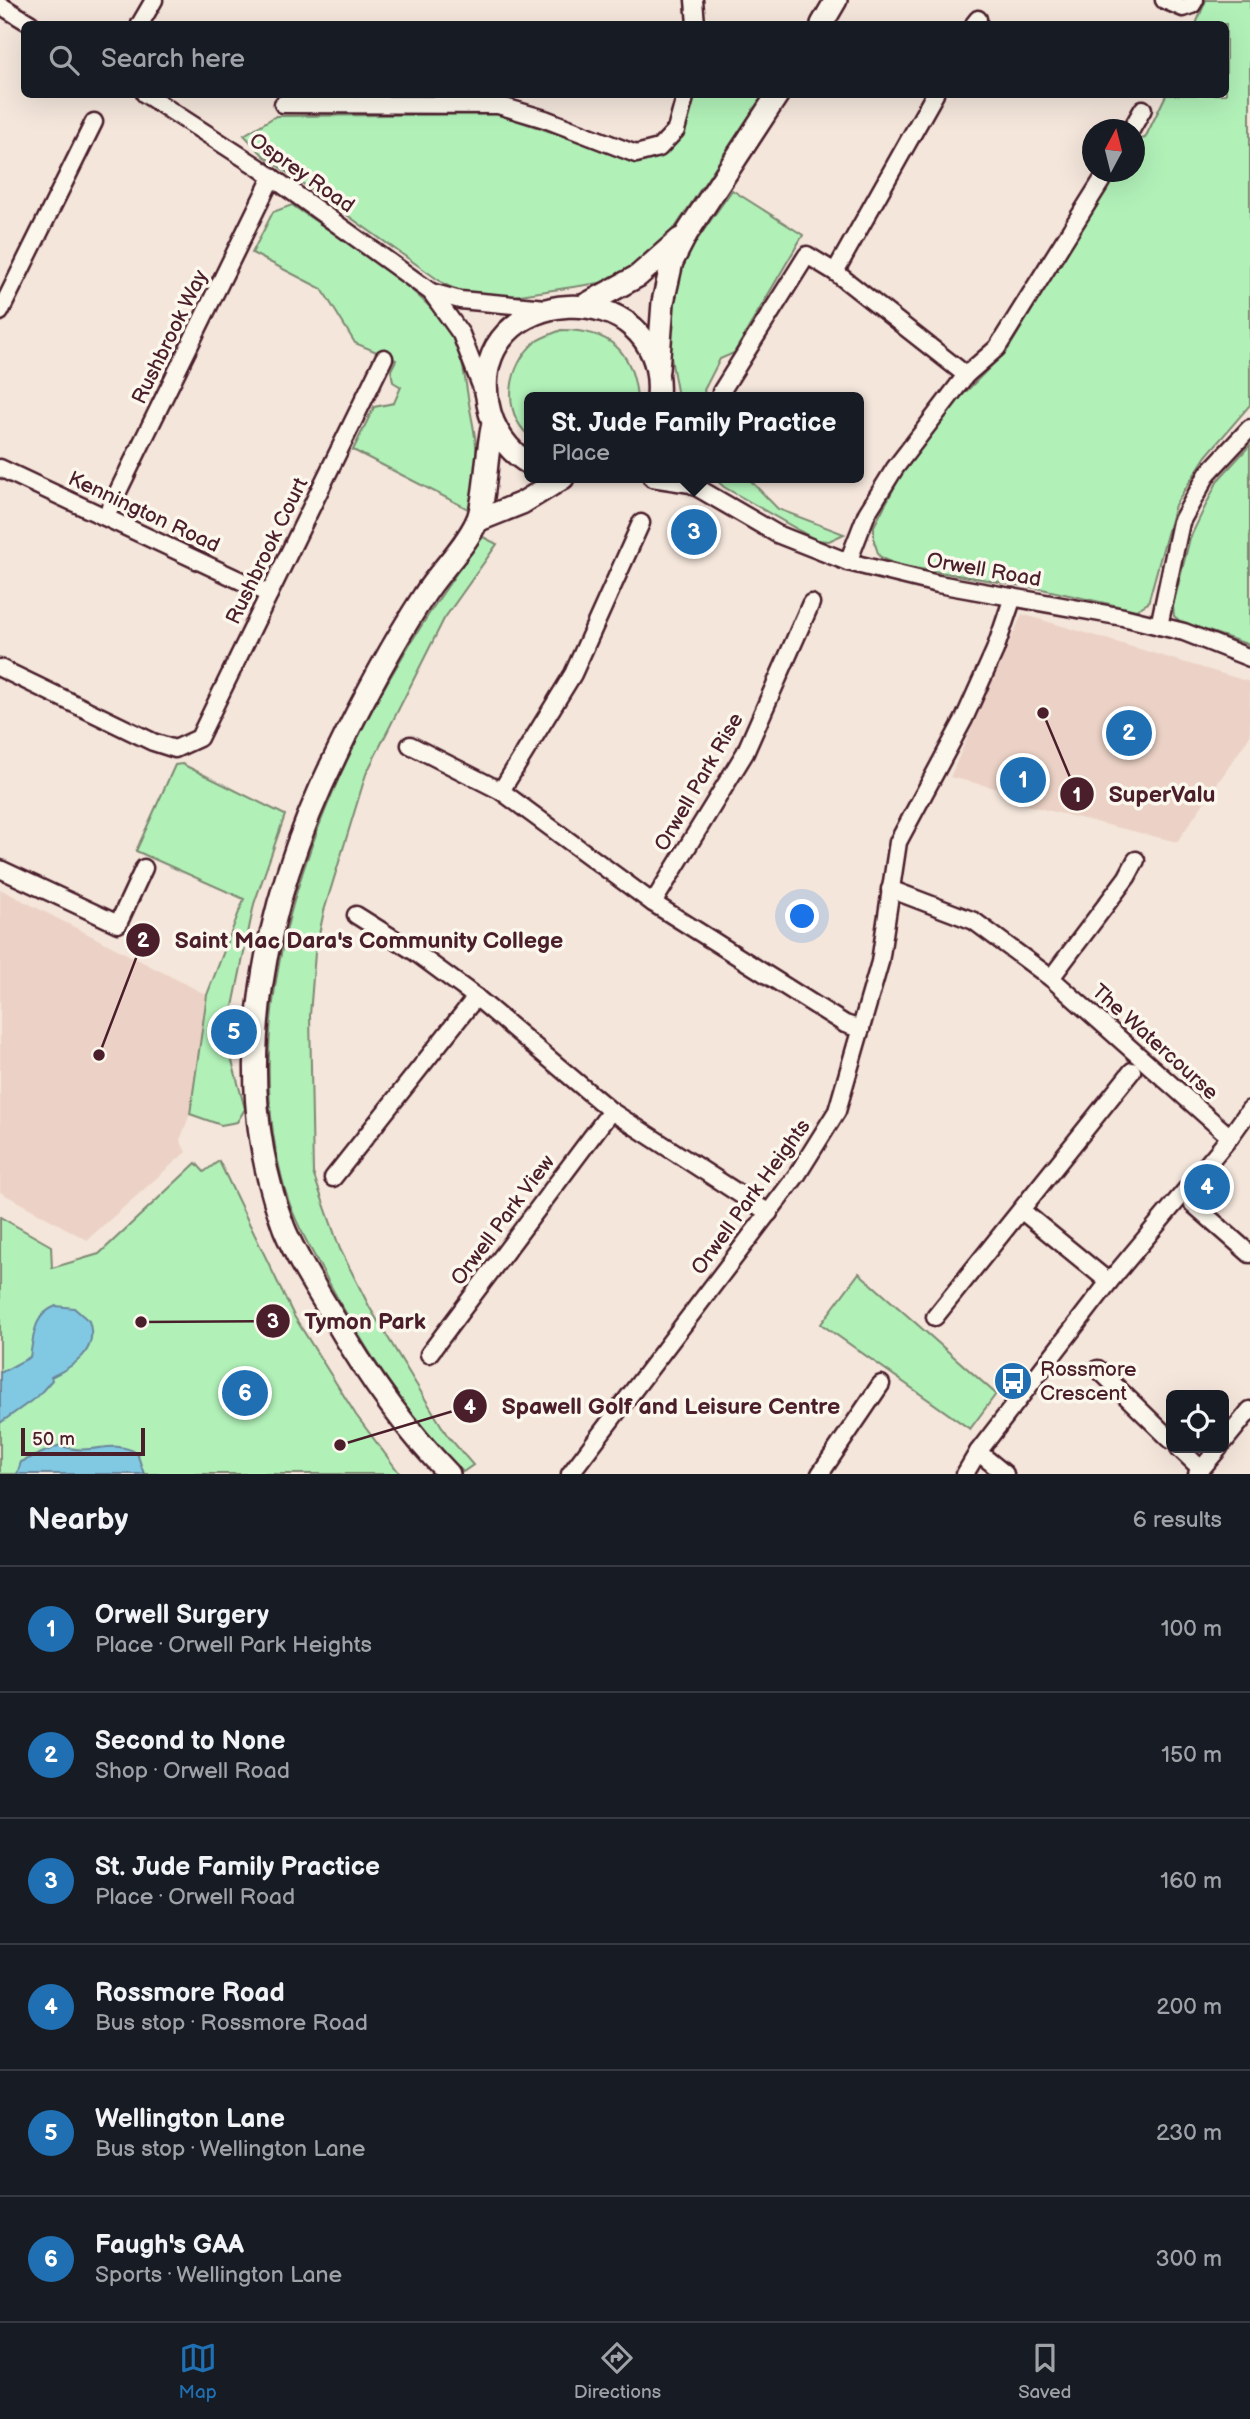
<!DOCTYPE html>
<meta charset="utf-8">
<style>
body{margin:0;font-family:"Balsamiq Sans",sans-serif;background:#242831;color:#f1f3f6}
.controls{position:absolute;right:21px;bottom:21px;display:grid;overflow:hidden;border-radius:10px;box-shadow:0 7px 28px #0002}
.controls button{width:63px;height:63px;display:grid;place-items:center;padding:0;border:0;border-bottom:2px solid #363941;background:#171b24;color:#f1f3f6;font:35px sans-serif}
.compass{position:absolute;left:1082px;top:119px;width:63px;height:63px;border-radius:50%;background:#171b24;box-shadow:0 7px 28px #0002;rotate:7deg}
.scale{position:absolute;left:21px;bottom:18px;width:124px;box-sizing:border-box;padding-left:7px;border:4px solid #4a1f2b;border-top:0;font-size:19px;line-height:24px;white-space:nowrap;color:#4a1f2b;-webkit-text-stroke:5px #fbf7ec;paint-order:stroke}
.you{position:absolute;left:803px;top:917px;width:24px;height:24px;margin:-18px;border:5px solid #fff;border-radius:50%;background:#1a73e8;box-shadow:0 0 0 10px #1a73e833}
.badge{display:grid;place-items:center;width:46px;height:46px;border-radius:50%;background:#1f6fb2;color:#fff;font-size:23px;font-weight:700}
.pin{position:absolute;translate:-50% -50%;border:4px solid #fff;box-shadow:0 2px 7px #0006}
.popup{position:absolute;left:524px;top:392px;width:340px;height:91px;box-sizing:border-box;display:grid;place-content:center;border-radius:10px;background:#171b24;filter:drop-shadow(0 2px 5px #0005);font-size:23px;white-space:nowrap;color:#9ea1a6}
.popup b{font-size:26px;color:#f1f3f6}
.popup::after{content:'';position:absolute;left:50%;top:100%;margin-left:-14px;border:14px solid transparent;border-top-color:#171b24}
.list{margin:0;padding:0;list-style:none}
h2{display:flex;justify-content:space-between;align-items:center;height:91px;margin:0;padding:0 28px;font-size:30px}
h2 small{font-size:23px;font-weight:400;color:#9ea1a6}
.list li{display:grid;grid-template-columns:46px 1fr auto;gap:21px;align-items:center;box-sizing:border-box;height:126px;padding:0 28px;border-top:2px solid #363941}
.list b{display:block;font-size:26px;white-space:nowrap}
.list p{margin:0;font-size:23px;white-space:nowrap;color:#9ea1a6}
.list em{font-size:23px;font-style:normal;color:#9ea1a6}
.icon{flex:none;width:38px;height:38px;fill:none;stroke:currentColor;stroke-width:2;stroke-linecap:round;stroke-linejoin:round}
.map{position:relative;flex:none;width:1250px;height:1474px;overflow:hidden}
.search{position:absolute;background:#171b24;box-shadow:0 7px 28px #0002;left:21px;right:21px;top:21px;height:77px;display:flex;align-items:center;gap:18px;box-sizing:border-box;padding:0 24px;border-radius:10px;color:#9ea1a6;font-size:26px}
.sheet{height:847px;background:#171b24}
nav{display:flex;justify-content:space-around;align-items:center;box-sizing:border-box;height:98px;border-top:2px solid #363941;background:#171b24;font-size:19px;color:#9ea1a6}
nav a{display:grid;justify-items:center;gap:4px}
nav .on{color:#1f6fb2}
.map>svg:first-child{display:block}
</style>
<div class="map">
<svg width="1250" height="1474" viewBox="0 0 1250 1474">
<rect width="100%" height="100%" fill="#f4e6db"/>
<filter id="ink" filterUnits="userSpaceOnUse"><feTurbulence type="fractalNoise" baseFrequency=".0143" numOctaves="2"/><feDisplacementMap in="SourceGraphic" scale="14" xChannelSelector="R" yChannelSelector="G"/><feConvolveMatrix kernelMatrix="1 2 1 2 8 2 1 2 1" color-interpolation-filters="sRGB"/></filter>
<g filter="url(#ink)">
<g fill="#ecd2c6">
<path d="M1022 614 1250 682V736L1177 842 1018 803 1020 794 950 777Z"/>
<path d="M0 889 207 995 190 1114 180 1140 186 1152 87 1240 0 1192Z"/>
</g>
<g fill="#b1f1b8" stroke="#7e8872" stroke-width="2">
<path d="M1206 0H1250V405L1206 456 1175 505 1148 603 1136 610 1042 589 896 565 879 556 874 541V526L904 469 951 407 1009 348 1115 172H1134L1135 140 1145 138 1166 95 1226 94V24H1196Z"/>
<path d="M694 95H763L661 249 640 266 606 282 494 299 463 293 444 284 264 156 244 135 276 116 497 114 641 162C681 154 683 129 694 95Z"/>
<path d="M732 190 803 235 734 353 720 359 704 390 706 397H678C673 365 662 327 670 294 676 264 714 217 732 190Z"/>
<path d="M292 205C334 235 436 295 455 341 465 365 466 390 471 414 477 444 483 481 468 509L353 450 374 407 394 403 401 387 393 382 391 370 396 360 355 343 322 289 252 253 273 212Z"/>
<path d="M561 330C609 330 632 349 637 397H530L529 436C501 410 508 366 535 342 542 337 552 334 561 330Z"/>
<path d="M1250 445V645L1181 622 1174 616 1173 606 1190 538 1218 480Z"/>
<path d="M714 478H748L778 509 844 534 829 541 816 540 724 487Z"/>
<path d="M483 537 497 544 444 619 366 774 324 911 315 953 310 1015 313 1173 340 1249 370 1308 447 1435 473 1465 463 1472C406 1415 365 1349 327 1279 312 1251 295 1223 286 1193 221 973 353 708 483 537Z"/>
<path d="M182 764 285 815 254 904 229 1026 228 1046 245 1109 237 1122 221 1125 190 1114 207 995 244 899 136 851 175 765Z"/>
<path d="M219 1161 294 1316 356 1415 400 1474H0V1217L51 1246 52 1268 99 1254 196 1163 204 1172Z"/>
<path d="M859 1273 996 1394 970 1429 821 1324Z"/>
</g>
<g fill="#81c9e2" stroke="#6b8599" stroke-width="2">
<path d="M56 1306 74 1308 89 1321C99 1351 74 1366 51 1377L52 1380 38 1396 0 1423V1373L30 1357C34 1335 33 1315 56 1306Z"/>
<path d="M60 1445C92 1458 109 1437 137 1453L144 1474H17L21 1462Z"/>
</g>
<g fill="none" stroke-linecap="round" stroke-linejoin="round">
<defs>
<g id="street">
<path d="M694 0 696 24"/>
<path d="M1164 0 1183 8 1192 5 1195 0"/>
<path d="M0 5 31 24"/>
<path d="M140 24 154 0"/>
<path d="M974 24 978 19"/>
<path d="M145 94 258 167 431 292 461 334 486 399"/>
<path d="M283 104 498 105 545 119 636 154 659 148 676 130 686 94"/>
<path d="M1131 130 1143 109"/>
<path d="M835 272 935 94"/>
<path d="M431 292 460 300 546 308"/>
<path d="M0 312 94 122"/>
<path d="M721 392 807 255 835 272 966 375"/>
<path d="M0 468 269 594"/>
<path d="M652 478 691 484 777 534 848 562 938 584 1123 617 1184 632 1250 658"/>
<path d="M106 516 272 177"/>
<path d="M848 562 867 513 895 468 966 375 997 348 1107 172"/>
<path d="M1159 626 1181 522 1208 473 1250 428"/>
<path d="M0 668 153 742 175 749 199 738 384 358"/>
<path d="M410 745 501 791 653 903 845 1024 861 1029"/>
<path d="M501 791 573 674 641 523"/>
<path d="M0 869 118 924 144 868"/>
<path d="M890 889 974 921 1051 978 1230 1137"/>
<path d="M653 903 745 753 811 603"/>
<path d="M356 915 415 952 476 997 611 1111 769 1213"/>
<path d="M1051 978 1127 877 1136 860"/>
<path d="M333 1178 476 997"/>
<path d="M1193 1204 1250 1254"/>
<path d="M1021 1210 1109 1282"/>
<path d="M935 1317 1132 1071"/>
<path d="M429 1354 611 1111"/>
<path d="M1098 1369 1171 1440"/>
<path d="M1224 1442 1250 1410"/>
<path d="M1179 1448 1201 1469"/>
<path d="M978 1452 1005 1474"/>
<path d="M570 1474 797 1175 837 1111 880 962 898 842 964 719 995 650 1013 597"/>
<path d="M820 1474 881 1384"/>
<path d="M965 1474 978 1452 1109 1282 1230 1137 1250 1109"/>
<path d="M1197 1474 1219 1448"/>
</g>
<g id="secondary">
<path d="M822 24 836 0"/>
<path d="M585 305 638 276 680 239"/>
<path d="M658 370 663 302 672 262 687 233 778 94"/>
<path d="M530 464C508 452 492 428 488 404 466 280 668 270 658 397"/>
<path d="M477 521 522 503 563 478"/>
<path d="M449 1474C403 1427 368 1377 335 1320 318 1291 297 1260 284 1228 225 1073 265 899 336 755 362 701 390 648 423 597 439 571 464 549 477 521 486 502 486 450 493 424"/>
</g>
</defs>
<use href="#street" stroke="#4a1f2b" stroke-width="21"/>
<use href="#secondary" stroke="#4a1f2b" stroke-width="26"/>
<use href="#street" stroke="#fbf7ec" stroke-width="16"/>
<use href="#secondary" stroke="#fbf7ec" stroke-width="21"/>
</g>
</g>
<defs>
<symbol id="bus-disc" viewBox="-11 -11 22 22"><circle r="9.5" fill="#1f6fb2" stroke="#fbf7ec"/><path d="M-5-6H5V4H4V6H2V4H-2V6H-4V4H-5ZM-3.5-4V0h7V-4ZM-3.5 1.2v1.5H-2V1.2ZM2 1.2v1.5H3.5V1.2Z" fill="#fff"/></symbol>
</defs>
<g fill-rule="evenodd">
<use href="#bus-disc" x="991" y="1359" width="44" height="44"/>
</g>
<g text-anchor="middle" dominant-baseline="central" stroke-width="7" stroke-linejoin="round" paint-order="stroke">
<g font-size="21" fill="#4a1f2b" stroke="#fbf7ec">
<text transform="translate(302 173) rotate(35)">Osprey Road</text>
<text transform="translate(170 337) rotate(-64)">Rushbrook Way</text>
<text transform="translate(144 512) rotate(25)">Kennington Road</text>
<text transform="translate(267 551) rotate(-64)">Rushbrook Court</text>
<text transform="translate(984 570) rotate(10)">Orwell Road</text>
<text transform="translate(699 782) rotate(-60)">Orwell Park Rise</text>
<text transform="translate(1155 1042) rotate(42)">The Watercourse</text>
<text transform="translate(751 1197) rotate(-54)">Orwell Park Heights</text>
<text transform="translate(503 1220) rotate(-53)">Orwell Park View</text>
</g>
<g font-size="21" fill="#4a1f2b" stroke="#fbf7ec" text-anchor="start">
<text x="1040" y="1369">Rossmore<tspan x="1040" dy="24">Crescent</tspan></text>
</g>
</g>
<path fill="none" stroke="#4a1f2b" stroke-width="2.5" d="M1043 713L1077 794M99 1055L143 940M141 1322L273 1321M340 1445L470 1406"/>
<g fill="#4a1f2b" stroke="#fbf7ec" stroke-width="2.5">
<circle cx="1043" cy="713" r="7"/>
<circle cx="99" cy="1055" r="7"/>
<circle cx="141" cy="1322" r="7"/>
<circle cx="340" cy="1445" r="7"/>
<circle cx="1077" cy="794" r="18"/>
<circle cx="143" cy="940" r="18"/>
<circle cx="273" cy="1321" r="18"/>
<circle cx="470" cy="1406" r="18"/>
</g>
<g font-size="21" text-anchor="middle" font-weight="bold" fill="#fff">
<text x="1077" y="802">1</text>
<text x="143" y="947">2</text>
<text x="273" y="1328">3</text>
<text x="470" y="1414">4</text>
</g>
<g font-size="23" text-anchor="middle" font-weight="bold" fill="#4a1f2b" stroke="#fbf7ec" stroke-width="7" stroke-linejoin="round" paint-order="stroke">
<text x="1162" y="802">SuperValu</text>
<text x="369" y="948">Saint Mac Dara's Community College</text>
<text x="365" y="1329">Tymon Park</text>
<text x="671" y="1414">Spawell Golf and Leisure Centre</text>
</g>
</svg>
<div class="controls">
<button><svg class="icon" aria-label="locate" viewBox="0 0 24 24"><circle cx="12" cy="12" r="6"/><path d="M12 2v4M12 18v4M2 12h4M18 12h4"/></svg></button>
</div>
<svg class="compass" viewBox="-18 -18 36 36"><path d="M0-13l5 13h-10z" fill="#e53935"/><path d="M0 13l5-13h-10z" fill="#9ea1a6"/></svg>
<div class="scale">50 m</div>
<div class="you"></div>
<div class="pin badge" style="left:1023px;top:780px">1</div>
<div class="pin badge" style="left:1129px;top:733px">2</div>
<div class="pin badge" style="left:694px;top:532px">3</div>
<div class="popup"><b>St. Jude Family Practice</b>Place</div>
<div class="pin badge" style="left:1207px;top:1187px">4</div>
<div class="pin badge" style="left:234px;top:1032px">5</div>
<div class="pin badge" style="left:245px;top:1393px">6</div>
<div class="search"><svg class="icon" aria-label="search" viewBox="0 0 24 24"><circle cx="10" cy="10" r="6"/><path d="M15 15l6 6"/></svg>Search here</div>
</div>
<section class="sheet">
<h2>Nearby<small>6 results</small></h2>
<ul class="list">
<li><span class="badge">1</span><div><b>Orwell Surgery</b><p>Place · Orwell Park Heights</p></div><em>100 m</em></li>
<li><span class="badge">2</span><div><b>Second to None</b><p>Shop · Orwell Road</p></div><em>150 m</em></li>
<li><span class="badge">3</span><div><b>St. Jude Family Practice</b><p>Place · Orwell Road</p></div><em>160 m</em></li>
<li><span class="badge">4</span><div><b>Rossmore Road</b><p>Bus stop · Rossmore Road</p></div><em>200 m</em></li>
<li><span class="badge">5</span><div><b>Wellington Lane</b><p>Bus stop · Wellington Lane</p></div><em>230 m</em></li>
<li><span class="badge">6</span><div><b>Faugh's GAA</b><p>Sports · Wellington Lane</p></div><em>300 m</em></li>
</ul>
</section>
<nav>
<a class="on"><svg class="icon" aria-label="map" viewBox="0 0 24 24"><path d="M3 6l6-2 6 2 6-2v14l-6 2-6-2-6 2zM9 4v14M15 6v14"/></svg>Map</a>
<a><svg class="icon" aria-label="directions" viewBox="0 0 24 24"><path d="M12 3l9 9-9 9-9-9zM9 14v-3h6M13 9l2 2-2 2"/></svg>Directions</a>
<a><svg class="icon" aria-label="saved" viewBox="0 0 24 24"><path d="M7 4h10v16l-5-4-5 4z"/></svg>Saved</a>
</nav>
